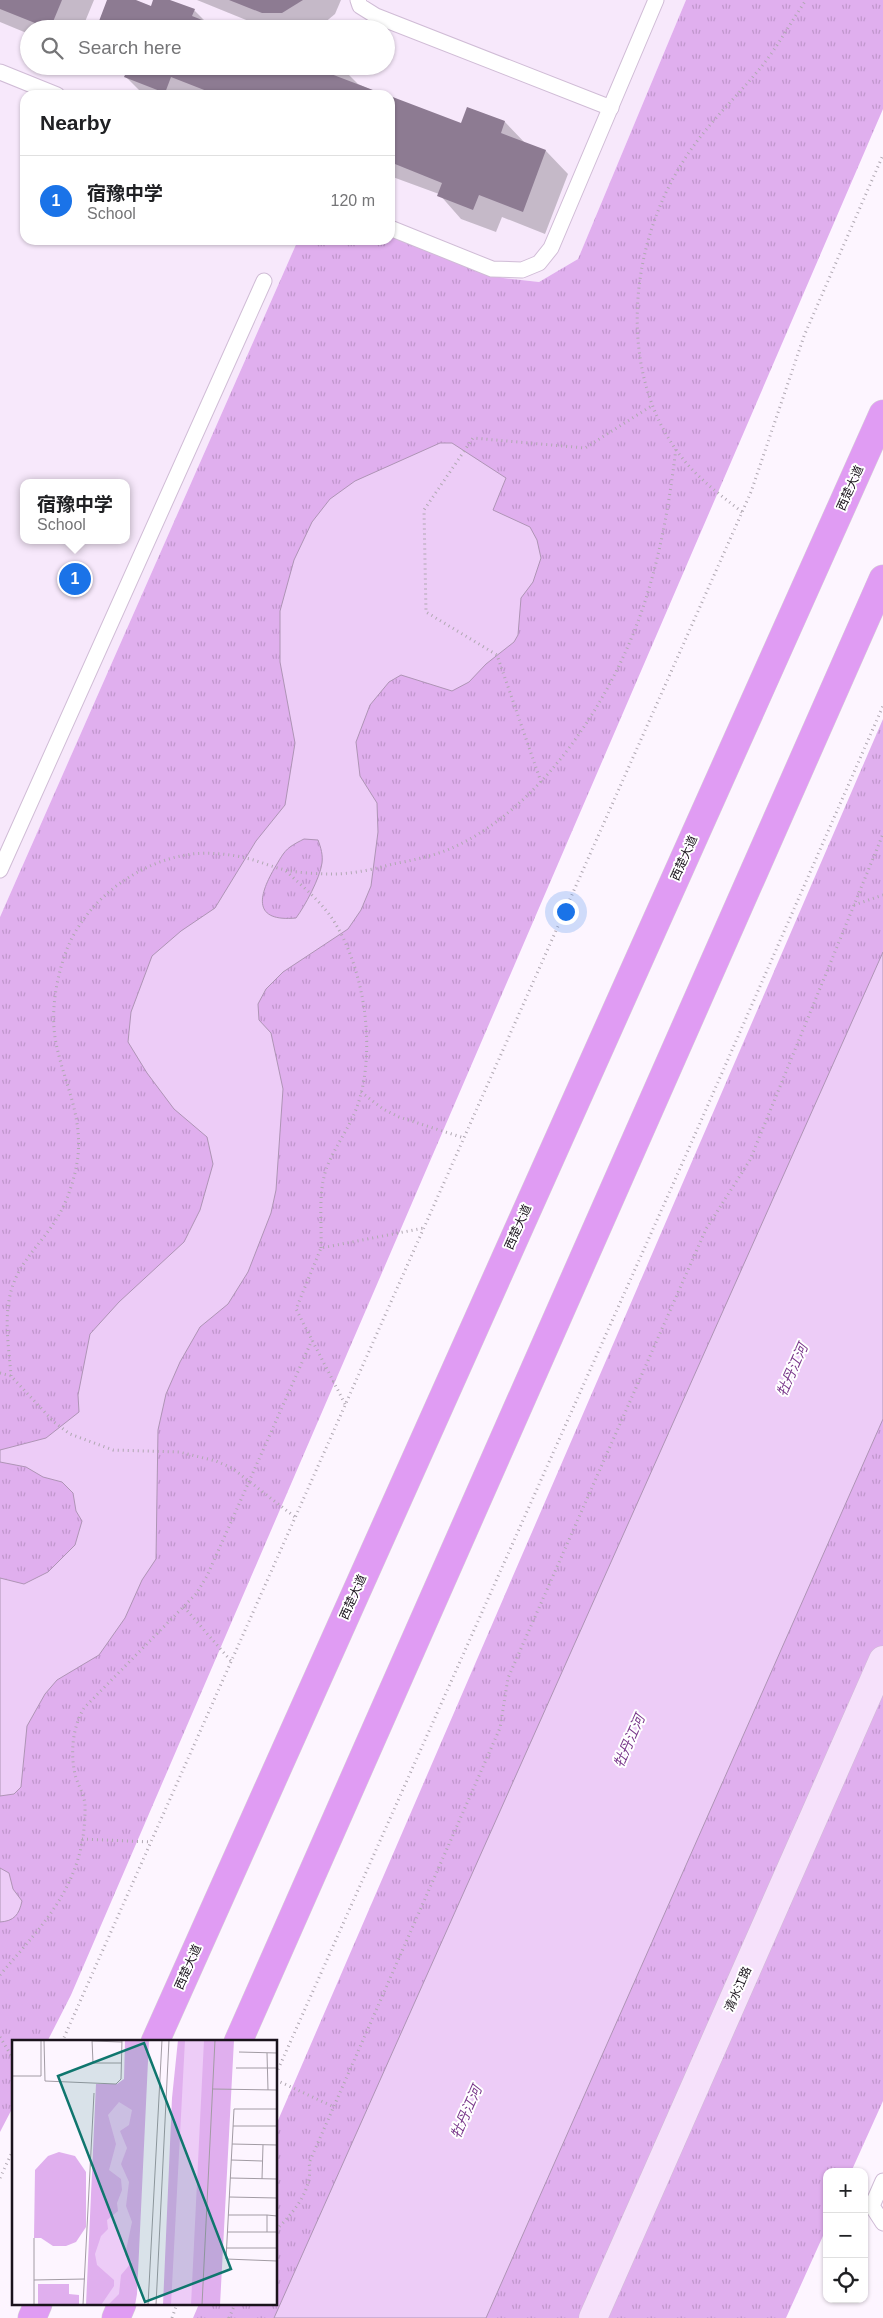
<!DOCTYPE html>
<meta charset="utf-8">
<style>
body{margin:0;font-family:Arial,"Noto Sans SC",sans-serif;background:#f2f2f2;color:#202124}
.controls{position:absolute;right:15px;bottom:15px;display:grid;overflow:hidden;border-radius:10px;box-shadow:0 1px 4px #0004}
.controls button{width:45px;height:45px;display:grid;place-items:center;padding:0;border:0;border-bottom:1px solid #e0e0e0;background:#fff;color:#202124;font:25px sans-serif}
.you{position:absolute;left:565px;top:911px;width:18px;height:18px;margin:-12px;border:4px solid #fff;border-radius:50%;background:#1a73e8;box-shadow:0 0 0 8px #1a73e833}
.badge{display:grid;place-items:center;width:32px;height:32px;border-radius:50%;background:#1a73e8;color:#fff;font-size:16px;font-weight:700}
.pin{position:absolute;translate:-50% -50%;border:2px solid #fff;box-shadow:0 1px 5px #0006}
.popup{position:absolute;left:20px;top:479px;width:110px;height:65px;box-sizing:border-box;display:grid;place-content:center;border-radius:10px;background:#fff;filter:drop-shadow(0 1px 4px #0005);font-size:16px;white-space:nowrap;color:#757577}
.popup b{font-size:19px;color:#202124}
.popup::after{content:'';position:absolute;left:50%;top:100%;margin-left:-10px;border:10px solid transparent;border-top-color:#fff}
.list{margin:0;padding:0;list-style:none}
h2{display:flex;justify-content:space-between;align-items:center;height:65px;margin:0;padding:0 20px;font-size:21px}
h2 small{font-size:16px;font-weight:400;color:#757577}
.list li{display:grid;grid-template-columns:32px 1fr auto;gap:15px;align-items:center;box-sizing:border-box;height:90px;padding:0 20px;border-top:1px solid #e0e0e0}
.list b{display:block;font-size:19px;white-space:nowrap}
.list p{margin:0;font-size:16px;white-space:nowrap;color:#757577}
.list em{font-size:16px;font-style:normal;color:#757577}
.icon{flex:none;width:28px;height:28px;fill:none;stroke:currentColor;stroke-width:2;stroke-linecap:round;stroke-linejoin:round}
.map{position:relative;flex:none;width:883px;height:2318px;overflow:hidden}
.search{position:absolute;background:#fff;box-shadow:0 1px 4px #0004;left:20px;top:20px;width:375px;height:55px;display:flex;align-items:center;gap:12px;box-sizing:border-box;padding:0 18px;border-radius:28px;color:#757577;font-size:19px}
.panel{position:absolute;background:#fff;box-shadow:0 1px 4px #0004;left:20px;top:90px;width:375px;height:155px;border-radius:15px}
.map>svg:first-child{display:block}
</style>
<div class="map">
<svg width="883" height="2318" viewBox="0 0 883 2318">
<defs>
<pattern id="grass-tufts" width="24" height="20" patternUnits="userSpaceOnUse" patternTransform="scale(1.25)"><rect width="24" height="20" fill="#e0afee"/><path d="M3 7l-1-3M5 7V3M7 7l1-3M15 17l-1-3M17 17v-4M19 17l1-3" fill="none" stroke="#c096cc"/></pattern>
</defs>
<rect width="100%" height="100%" fill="#fdf5ff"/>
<path fill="#f7e8fb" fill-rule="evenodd" d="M0 0H686L578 259 539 282 503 278 390 233V95H25V240H298L0 917ZM29 29H386V66H29ZM24 483H126V540H24Z"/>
<g fill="url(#grass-tufts)">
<path d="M686 0H883V109L71 1995 47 2042H14V2105L0 2132V917L298 240H390V233L503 278 539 282 578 259Z"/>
<path d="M883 719V2101L851 2172H827V2227L786 2318H193L199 2304H276V2125Z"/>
</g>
<g fill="#edccf7" stroke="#ae94b5" fill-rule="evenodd">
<path d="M440 443H452L506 478 493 510 530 527 537 540 541 558 533 582 521 598 518 635 514 642 486 664 469 682 452 691 401 675 389 682 370 705 356 742 360 776 377 803 378 832 371 886 361 910 348 929 283 972 266 989 258 1004 259 1020 271 1033 283 1089 276 1190 271 1213 248 1272 228 1304 200 1327 180 1362 166 1394 158 1430 156 1559 142 1580 125 1618 99 1655 57 1680 45 1694 27 1726 21 1787 14 1794 0 1796V1578L24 1584 48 1572 75 1545 82 1521 76 1511 73 1493 62 1482 43 1477 26 1467 0 1462V1450L46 1438 79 1412 78 1395 90 1334 119 1302 184 1242 200 1210 213 1164 207 1137 174 1109 147 1073 128 1042 131 1012 152 956 181 931 215 908 256 841 285 805 295 743 280 662V611L294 560 312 522 330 499 355 481ZM304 839 318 840C321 848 323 855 322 863 320 878 305 906 296 918 253 922 258 897 274 869 279 861 283 852 290 847 294 844 300 841 304 839Z"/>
<path d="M883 952V1419L486 2318H274Z"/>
<path d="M0 1868 9 1873 13 1889 22 1901C19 1915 14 1921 0 1922Z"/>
</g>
<g fill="#0003">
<path d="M0 0H94L82 29H29V34L0 22Z"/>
<path d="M109 0H133L152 7 155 0H167L194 10 207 23Z"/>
<path d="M197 0H341L335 14 317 29H268Z"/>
<path d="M112 66H340L358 84 383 95H144L126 77 127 73Z"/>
<path d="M390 98 461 125 468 108 505 122 526 144 546 151 568 174 545 234 502 217 496 232 461 219 439 194 390 176Z"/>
</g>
<g fill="#8d7b92">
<path d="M0 0H62L50 29 0 9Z"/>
<path d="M107 0H136L151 6 153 0H170L195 9 192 16 225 29H96Z"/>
<path d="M229 0H303L282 13H262Z"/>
<path d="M129 66H334L331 74 386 95H217L171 77 165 93 124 77Z"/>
<path d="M390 96 461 123 467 107 505 121 501 133 546 150 523 212 479 195 473 210 437 196 442 183 390 162Z"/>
</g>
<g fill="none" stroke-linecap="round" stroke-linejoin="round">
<defs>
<g id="lane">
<path d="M358 0 360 6 376 16 611 108"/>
<path d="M0 72 57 95"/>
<path d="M390 228 492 269 522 270 539 263 551 248 656 0"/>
<path d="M0 870 264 281"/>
<path d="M883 2181 872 2206 883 2223"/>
</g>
<path id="secondary" d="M593 2318 883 1660"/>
<g id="highway">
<path d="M155 2042 883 414"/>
<path d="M238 2042 883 579"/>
<path d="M32 2318 38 2304"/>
<path d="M116 2318 122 2304"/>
</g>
</defs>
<use href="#lane" stroke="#d0bcd6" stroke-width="17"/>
<use href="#secondary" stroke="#d0bcd6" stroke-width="29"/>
<use href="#highway" stroke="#d6d5d6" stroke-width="29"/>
<g stroke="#b0a8b2" stroke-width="3" stroke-dasharray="1 4" stroke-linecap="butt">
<path d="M742 512C723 497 704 483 688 465 615 381 627 248 684 160 706 125 736 98 762 66 778 46 791 22 806 0"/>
<path d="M541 782 497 655 426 612 424 510 473 438 585 448 653 405"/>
<path d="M286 871C303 887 323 903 335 923 365 972 376 1050 358 1104 351 1125 338 1142 329 1162 317 1188 322 1220 321 1248"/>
<path d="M854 905 883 895"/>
<path d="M361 1092 383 1109 399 1117 464 1138"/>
<path d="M0 1373 11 1376 54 1422 70 1434 113 1450 179 1452 216 1461 232 1468 295 1517"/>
<path d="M11 1376C9 1348 3 1316 12 1288 19 1264 38 1246 52 1226 66 1206 75 1180 78 1156 82 1113 64 1083 56 1043 50 1013 56 978 67 949 87 899 139 861 192 854 209 852 229 854 246 858 259 861 272 867 285 870 300 873 318 874 333 874 353 874 374 869 393 864 413 860 434 856 452 848 546 806 618 690 647 595 662 547 670 498 676 448"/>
<path d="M345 1404 296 1309 321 1248 424 1228"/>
<path d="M184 1607 231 1661"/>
<path d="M82 1839 151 1842"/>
<path d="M0 1975C46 1921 86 1882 85 1806 85 1795 77 1784 75 1774 70 1752 73 1726 84 1708L196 1594 207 1576 312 1340"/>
<path d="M0 2037 14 2060"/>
<path d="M62 2042 751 492 804 336 883 155"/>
<path d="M276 2074 686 1155 883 706"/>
<path d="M276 2080 334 2107"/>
<path d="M0 2178 14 2148"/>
<path d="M276 2230C293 2213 314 2189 309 2163L500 1728 508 1678 706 1229 750 1160 883 834"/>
<path d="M172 2318 177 2304"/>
<path d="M229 2318 235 2304"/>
</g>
<use href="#lane" stroke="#fff" stroke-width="15"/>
<use href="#secondary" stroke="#f6e1fb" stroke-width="28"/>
<use href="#highway" stroke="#e09cf3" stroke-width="28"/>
</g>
<g text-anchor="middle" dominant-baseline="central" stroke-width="4" stroke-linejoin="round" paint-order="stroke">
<g font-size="12" fill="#1a131c" stroke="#fff">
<text transform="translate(850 488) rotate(-66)">西楚大道</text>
<text transform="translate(684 858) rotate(-66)">西楚大道</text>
<text transform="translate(518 1227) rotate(-66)">西楚大道</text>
<text transform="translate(353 1597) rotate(-66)">西楚大道</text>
<text transform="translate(188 1967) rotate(-66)">西楚大道</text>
<text transform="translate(738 1989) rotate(-66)">清水江路</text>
</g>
<g font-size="14" font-style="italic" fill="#79378a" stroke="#fff">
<text transform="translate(792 1370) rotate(-66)">牡丹江河</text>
<text transform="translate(629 1741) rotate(-66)">牡丹江河</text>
<text transform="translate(466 2112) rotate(-66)">牡丹江河</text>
</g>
</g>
<g transform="translate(12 2040)">
<rect width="265" height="265" fill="#fdf5ff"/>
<path d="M113 0H137L125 254 123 265H74L84 44H105L112 39ZM166 0H222L208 265H151L160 58Z" fill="#e0afee"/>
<path d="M47 112 63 116 74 132V187L64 202 54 206H41L29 198H22L23 130 36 116ZM26 244H57V254L67 255V265H26Z" fill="#e0afee"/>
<path d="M173 0H192L179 265H159ZM107 62 120 70 117 85 108 91 115 108 109 124 117 142 114 166 120 182 113 215 120 222 109 235 107 254 96 265H89L102 246V240L85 225 83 214 89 196 96 189 95 180 106 171 105 163 110 150 109 139 97 130 104 104 96 75Z" fill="#edccf7"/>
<path fill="none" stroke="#a29ba4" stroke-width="1" d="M32 0 33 41 104 44 109 39 110 0M80 0 81 23H110M80 1 110 2M227 12 265 13M255 13 256 50M224 28H265M0 36H29V0M200 49 265 50M265 69H222L214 219 265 221M221 86H265M220 104 265 105M219 120 250 121M218 138 265 139M250 139 251 105M217 157 265 158M216 175H255M215 192H265M255 192V175L265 176M22 198V265M214 208H265M22 240 73 239M71 265 82 53M136 265 150 0M144 265 157 0M190 265 203 0"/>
<path fill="#0f766e" fill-opacity="0.15" stroke="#0f766e" stroke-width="2.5" d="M132 3 219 229 133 262 46 36Z"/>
<rect width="265" height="265" fill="none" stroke="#1a131c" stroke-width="2.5"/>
</g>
</svg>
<div class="controls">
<button>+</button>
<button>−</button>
<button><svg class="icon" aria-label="locate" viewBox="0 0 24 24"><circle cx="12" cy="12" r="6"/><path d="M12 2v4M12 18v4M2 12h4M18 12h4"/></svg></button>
</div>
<div class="you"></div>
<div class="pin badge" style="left:75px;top:579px">1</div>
<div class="popup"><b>宿豫中学</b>School</div>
<div class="search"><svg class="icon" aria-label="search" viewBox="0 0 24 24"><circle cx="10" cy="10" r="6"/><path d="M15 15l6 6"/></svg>Search here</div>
<section class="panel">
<h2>Nearby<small></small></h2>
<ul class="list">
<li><span class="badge">1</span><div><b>宿豫中学</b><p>School</p></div><em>120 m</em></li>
</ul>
</section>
</div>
